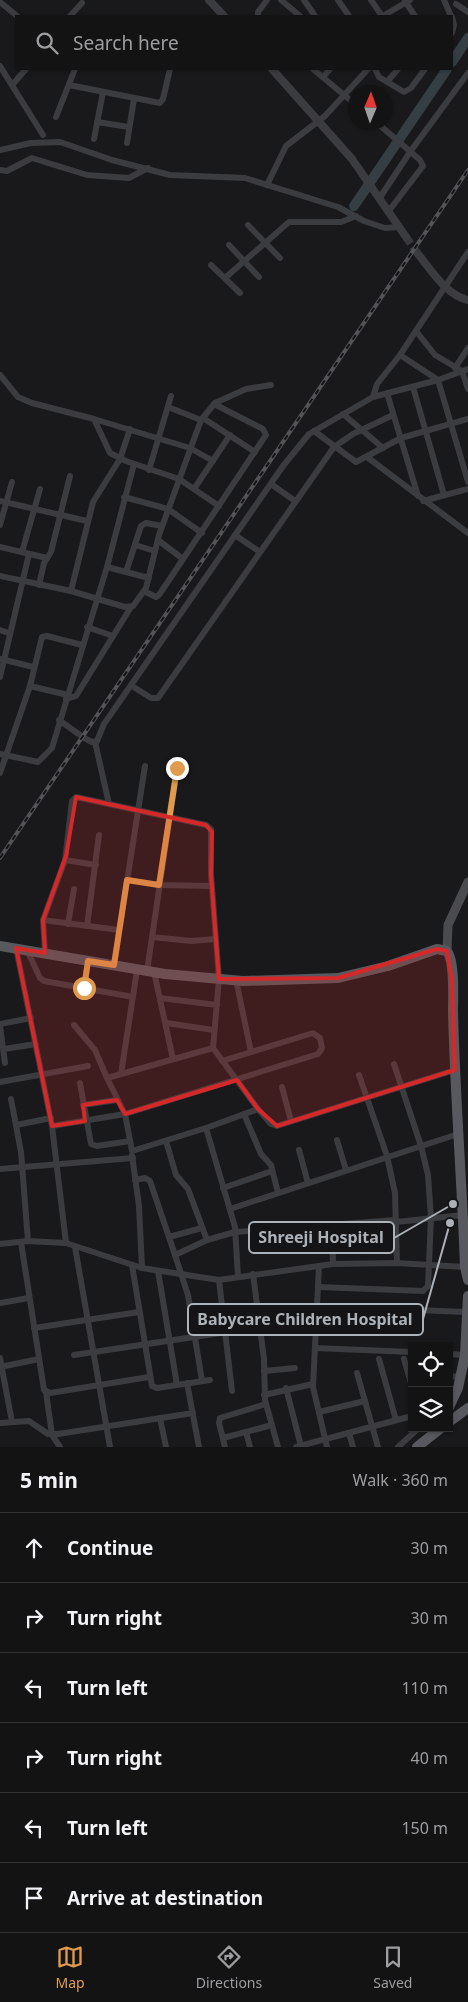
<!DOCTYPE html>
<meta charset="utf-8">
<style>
body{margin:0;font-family:"Noto Sans",sans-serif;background:#1c1c1d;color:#f1f3f6}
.controls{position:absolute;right:15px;bottom:15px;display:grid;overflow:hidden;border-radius:0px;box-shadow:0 1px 4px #0004}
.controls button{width:45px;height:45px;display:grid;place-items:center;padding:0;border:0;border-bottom:1px solid #323234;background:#131314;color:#f1f3f6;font:25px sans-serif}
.compass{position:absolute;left:348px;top:85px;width:45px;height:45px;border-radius:50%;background:#131314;box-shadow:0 1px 4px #0004;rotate:2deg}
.stop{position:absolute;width:15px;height:15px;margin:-11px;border:4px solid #e09c4c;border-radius:50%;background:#fff}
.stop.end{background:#e09c4c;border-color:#fff;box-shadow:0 1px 5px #0008}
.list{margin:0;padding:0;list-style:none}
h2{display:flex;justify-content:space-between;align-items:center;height:65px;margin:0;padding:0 20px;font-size:21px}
h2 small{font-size:16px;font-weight:400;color:#9d9ea0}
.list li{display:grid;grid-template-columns:32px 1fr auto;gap:15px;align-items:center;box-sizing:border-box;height:70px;padding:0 20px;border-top:1px solid #323234}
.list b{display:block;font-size:19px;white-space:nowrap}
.list em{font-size:16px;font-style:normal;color:#9d9ea0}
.icon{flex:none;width:28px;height:28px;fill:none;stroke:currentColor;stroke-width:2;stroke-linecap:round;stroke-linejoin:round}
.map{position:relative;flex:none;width:468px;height:1447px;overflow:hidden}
.search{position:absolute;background:#131314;box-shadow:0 1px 4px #0004;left:15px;right:15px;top:15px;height:55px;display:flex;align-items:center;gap:12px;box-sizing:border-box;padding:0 18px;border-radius:0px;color:#9d9ea0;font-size:19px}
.sheet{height:485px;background:#131314}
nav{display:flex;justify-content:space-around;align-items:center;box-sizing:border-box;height:70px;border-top:1px solid #323234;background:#131314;font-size:14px;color:#9d9ea0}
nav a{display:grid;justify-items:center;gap:2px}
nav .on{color:#e09c4c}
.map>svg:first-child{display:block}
</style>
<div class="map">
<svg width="468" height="1447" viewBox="0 0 468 1447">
<rect width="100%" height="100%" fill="#19191b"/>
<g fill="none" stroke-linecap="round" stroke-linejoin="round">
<g stroke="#343e43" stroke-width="10">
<path d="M452 62 468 38"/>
<path d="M354 206 447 69"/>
</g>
<path stroke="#37383b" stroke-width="8" stroke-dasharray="8 4" stroke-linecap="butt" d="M406 237 418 254"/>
<g stroke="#3b3c40" stroke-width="6">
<path d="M281 0 300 16"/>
<path d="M304 0 315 16"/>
<path d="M338 0 349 16"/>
<path d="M371 0 382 16"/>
<path d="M444 0 451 16"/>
<path d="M405 1 415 16"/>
<path d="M0 2 17 16"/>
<path d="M456 4 468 12"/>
<path d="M70 16 82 3"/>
<path d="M258 16V12L267 0"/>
<path d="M383 16 410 0"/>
<path d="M452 17 454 25 452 33"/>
<path d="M0 66 43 135"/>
<path d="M313 69 356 105"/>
<path d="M375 69 379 77 404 92 411 88 425 69"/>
<path d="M323 77 330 69"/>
<path d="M387 82 398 69"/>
<path d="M12 85 26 69"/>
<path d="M69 85 160 103 163 99 170 69"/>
<path d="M56 117 75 69"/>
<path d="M97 122 129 127"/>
<path d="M376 122 420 160 423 166 388 212"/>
<path d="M94 139 103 92"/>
<path d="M127 143 134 99"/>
<path d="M0 150 31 143 60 142 112 160 170 175 245 178 338 207 364 221 385 228 399 227"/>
<path d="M0 170 7 171 32 158 87 175 129 178 148 168"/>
<path d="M267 185 286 146 325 116 368 69"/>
<path d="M379 199 410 152 468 73"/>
<path d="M248 225 280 258"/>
<path d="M229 245 259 277"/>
<path d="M211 265 240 293"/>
<path d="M225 278 289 222H341L356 216"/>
<path d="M416 331 435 355 462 371 468 389"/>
<path d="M400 355 438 380 468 482"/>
<path d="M455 368 468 348"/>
<path d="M0 375 18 397 32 403 94 419 190 448 213 461"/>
<path d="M413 387 444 495"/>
<path d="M387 393 418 496"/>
<path d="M373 397 377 384 400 355 468 252"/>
<path d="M168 407 201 420"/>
<path d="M343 414 383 448"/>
<path d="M203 418 255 452"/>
<path d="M94 419 110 453 126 461 179 479 219 506"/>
<path d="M314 431 356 462 401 438 468 419"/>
<path d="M367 457 468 533"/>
<path d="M149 470 171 396"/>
<path d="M271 484 295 501"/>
<path d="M194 489 230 435"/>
<path d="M124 497 168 509 202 533"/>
<path d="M0 501 87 521"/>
<path d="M423 501 468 489"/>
<path d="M0 525 12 482"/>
<path d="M235 535 260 552"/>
<path d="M158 540 183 559"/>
<path d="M135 545 155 551"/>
<path d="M0 547 47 558"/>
<path d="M22 552 40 489"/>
<path d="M107 567 149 578"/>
<path d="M126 572 141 526 146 523 162 526"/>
<path d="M0 576 71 591 125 607 133 606 146 588 159 535 201 420 215 403 246 389 271 385"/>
<path d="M39 585 44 563 51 552 70 476"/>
<path d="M71 591 93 502 120 459 130 429"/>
<path d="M144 591 156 597 159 595 266 435 263 429 214 404"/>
<path d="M87 627 113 636"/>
<path d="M0 630 9 633"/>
<path d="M1 659 33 667"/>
<path d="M0 677 29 554"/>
<path d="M30 686 68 695"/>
<path d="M132 686 151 698H158L334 447 353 434 393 415"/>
<path d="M66 699 76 696 131 607"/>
<path d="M59 720 80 735"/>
<path d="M84 738 92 742 97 741 104 724 283 466 309 434 373 397 438 380 468 369"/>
<path d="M95 742 109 804"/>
<path d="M0 754 38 762 52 748 107 567 134 464"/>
<path d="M0 773 30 686 42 637 47 636 82 645"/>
<path d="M65 860 96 865"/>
<path d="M127 880 159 885 212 886"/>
<path d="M43 920 119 930"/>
<path d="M68 924 74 889"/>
<path d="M87 926 99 835"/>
<path d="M152 937 191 941 216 939"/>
<path d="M16 948 52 1126 66 1243 142 1268 219 1280 333 1264 397 1263 465 1267"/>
<path d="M27 950 40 978 44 981 133 997"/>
<path d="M45 953 43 920 65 860 72 801 76 797 206 825 211 829V874L219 979 213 1048 107 1078 125 1114 132 1151 206 1128 235 1227 238 1277"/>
<path d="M114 965 145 766"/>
<path d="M147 971 177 769"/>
<path d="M154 972 173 1059"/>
<path d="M236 980 251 1052"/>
<path d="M84 988 88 961"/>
<path d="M160 998 217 1005"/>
<path d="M166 1023 214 1030"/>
<path d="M0 1024 31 1018"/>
<path d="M74 1025 95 1050 107 1078"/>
<path d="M0 1026 5 1063"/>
<path d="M4 1049 36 1044"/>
<path d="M121 1074 137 970"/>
<path d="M359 1075 387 1156 395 1193 397 1263"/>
<path d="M0 1082 88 1066"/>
<path d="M80 1083 91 1144 97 1146 130 1141"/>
<path d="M282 1087 291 1121"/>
<path d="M11 1099 21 1152 28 1241"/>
<path d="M83 1105 117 1100"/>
<path d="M258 1109 271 1124 277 1126 455 1070"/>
<path d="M244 1114 261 1154 271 1165 278 1193"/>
<path d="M16 1125 51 1118"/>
<path d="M52 1126 125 1114 318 1054 322 1048 320 1038 313 1033 222 1061"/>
<path d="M206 1128 258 1109 213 1048"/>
<path d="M337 1140 346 1170"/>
<path d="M166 1141 176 1175 188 1189 207 1240"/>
<path d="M299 1150 308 1183"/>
<path d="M132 1155 139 1206 142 1268"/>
<path d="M0 1169 133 1158"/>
<path d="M135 1180 145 1178 150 1181 175 1255"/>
<path d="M223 1188 272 1171"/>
<path d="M230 1209 458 1134"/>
<path d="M396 1222 463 1215"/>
<path d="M332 1225 333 1264"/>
<path d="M169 1237 202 1228"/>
<path d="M21 1242 44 1390 50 1393 149 1377"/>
<path d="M0 1244 28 1241 66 1243"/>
<path d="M75 1247 110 1447"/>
<path d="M132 1265 152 1386 157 1388 210 1380"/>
<path d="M319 1266 313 1387 327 1447"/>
<path d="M158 1271 177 1385"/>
<path d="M253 1274 264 1359 265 1400 278 1447"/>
<path d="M219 1280 232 1391"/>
<path d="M318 1287 423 1291 428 1286 431 1218 428 1175 421 1146 394 1064"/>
<path d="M0 1303 29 1298"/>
<path d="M317 1306 466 1312"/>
<path d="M34 1328 139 1312"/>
<path d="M315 1348 412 1352"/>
<path d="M449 1354 465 1355"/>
<path d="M74 1355 260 1327"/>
<path d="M0 1358 12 1422"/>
<path d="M379 1359 396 1420"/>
<path d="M404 1359 412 1387"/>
<path d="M0 1367 39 1359"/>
<path d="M264 1371 295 1368"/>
<path d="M357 1373 378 1447"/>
<path d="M449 1377 461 1376"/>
<path d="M202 1381 188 1295 175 1255 207 1240 235 1232 396 1220"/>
<path d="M187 1383 199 1447"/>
<path d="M286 1388 301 1446"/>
<path d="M46 1392 52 1435 60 1447"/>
<path d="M264 1395 313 1384"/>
<path d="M319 1412 365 1401"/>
<path d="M160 1418 166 1447"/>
<path d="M0 1423 29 1421 48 1434H58L193 1413"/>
<path d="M246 1432 250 1447"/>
<path d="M349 1433 353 1447"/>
<path d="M223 1438 272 1425"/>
<path d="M225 1447 219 1423 220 1418 266 1404"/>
<path d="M296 1447 412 1416"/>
<path d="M398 1447 419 1428"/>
</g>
<g stroke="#3b3c40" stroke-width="8">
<path d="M209 0 224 16"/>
<path d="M272 69 352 159 406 237"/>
<path d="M418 254C432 271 446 295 468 300"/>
</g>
<path stroke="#494b4f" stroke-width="9" d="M447 951 448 925 468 882"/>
<g stroke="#57595e" stroke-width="10">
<path d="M0 946 165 974 243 981 338 978 388 966 437 949 447 951C455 961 453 997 453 1011 455 1096 462 1182 465 1267L468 1280"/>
<path d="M449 1407 458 1388 465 1355 468 1296"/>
<path d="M449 1422 468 1408"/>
<path d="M417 1447 441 1428"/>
</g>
<defs>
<path id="rail" d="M0 858 468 170"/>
</defs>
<use href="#rail" stroke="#525458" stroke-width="4"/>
<use href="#rail" stroke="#141416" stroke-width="2" stroke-dasharray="5.5" stroke-linecap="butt"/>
</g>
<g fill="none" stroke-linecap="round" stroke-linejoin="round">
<path stroke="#e09c4c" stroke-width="6" d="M84 988 88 961 114 965 127 880 159 885 177 768"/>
</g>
<path fill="#d62828" fill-opacity="0.2" stroke="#d62828" stroke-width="4" stroke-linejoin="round" d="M76 797 206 825 212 832 211 874 219 979 338 978 437 949 447 951 452 979 455 1070 277 1126 258 1109 237 1080 125 1114 117 1100 83 1105 85 1121 52 1126 16 948 45 953 43 920 66 856Z"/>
<path fill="none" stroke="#adb2b9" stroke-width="2" d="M453 1204L394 1238M450 1223L423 1319"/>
<g fill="#adb2b9" stroke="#141416" stroke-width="2">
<circle cx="453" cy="1204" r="5"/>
<circle cx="450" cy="1223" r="5"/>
</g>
<g fill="#141416" stroke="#adb2b9" stroke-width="2">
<rect x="249" y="1222" width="145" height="31" rx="5"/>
<rect x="188" y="1304" width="235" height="31" rx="5"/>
</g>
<g font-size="16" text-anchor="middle" font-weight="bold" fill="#adb2b9">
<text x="321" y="1243">Shreeji Hospital</text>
<text x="305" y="1325">Babycare Children Hospital</text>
</g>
</svg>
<div class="controls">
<button><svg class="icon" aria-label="locate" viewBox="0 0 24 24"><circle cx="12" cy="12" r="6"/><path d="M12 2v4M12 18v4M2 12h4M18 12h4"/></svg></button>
<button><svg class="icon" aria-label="layers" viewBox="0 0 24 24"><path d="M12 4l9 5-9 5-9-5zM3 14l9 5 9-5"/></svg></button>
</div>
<svg class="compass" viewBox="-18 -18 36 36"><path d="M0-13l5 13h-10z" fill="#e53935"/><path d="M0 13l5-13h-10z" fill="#9d9ea0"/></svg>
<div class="stop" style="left:84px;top:988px"></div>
<div class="stop end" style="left:177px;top:768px"></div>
<div class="search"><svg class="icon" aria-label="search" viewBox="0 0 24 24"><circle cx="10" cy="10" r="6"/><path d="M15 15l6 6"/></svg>Search here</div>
</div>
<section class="sheet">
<h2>5 min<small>Walk · 360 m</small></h2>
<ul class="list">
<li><svg class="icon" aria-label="ahead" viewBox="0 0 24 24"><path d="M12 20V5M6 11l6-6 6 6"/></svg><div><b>Continue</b></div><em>30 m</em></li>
<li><svg class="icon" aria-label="right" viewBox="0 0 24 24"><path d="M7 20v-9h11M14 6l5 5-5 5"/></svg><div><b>Turn right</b></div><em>30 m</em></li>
<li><svg class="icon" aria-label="left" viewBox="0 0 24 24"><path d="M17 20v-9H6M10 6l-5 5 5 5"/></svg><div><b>Turn left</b></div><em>110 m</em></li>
<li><svg class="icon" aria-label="right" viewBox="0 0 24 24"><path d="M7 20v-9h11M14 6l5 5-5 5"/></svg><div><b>Turn right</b></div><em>40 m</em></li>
<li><svg class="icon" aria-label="left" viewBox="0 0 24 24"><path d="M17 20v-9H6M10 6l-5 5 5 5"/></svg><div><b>Turn left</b></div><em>150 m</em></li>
<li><svg class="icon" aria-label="arrive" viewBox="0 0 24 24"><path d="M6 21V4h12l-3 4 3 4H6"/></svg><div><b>Arrive at destination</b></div></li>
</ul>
</section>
<nav>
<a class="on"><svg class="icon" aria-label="map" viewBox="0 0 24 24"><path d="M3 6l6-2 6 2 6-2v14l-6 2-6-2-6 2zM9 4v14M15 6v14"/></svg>Map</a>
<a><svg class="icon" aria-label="directions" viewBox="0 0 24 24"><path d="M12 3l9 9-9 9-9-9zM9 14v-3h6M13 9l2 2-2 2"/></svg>Directions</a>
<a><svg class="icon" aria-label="saved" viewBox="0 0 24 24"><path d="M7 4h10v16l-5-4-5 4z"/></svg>Saved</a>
</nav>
